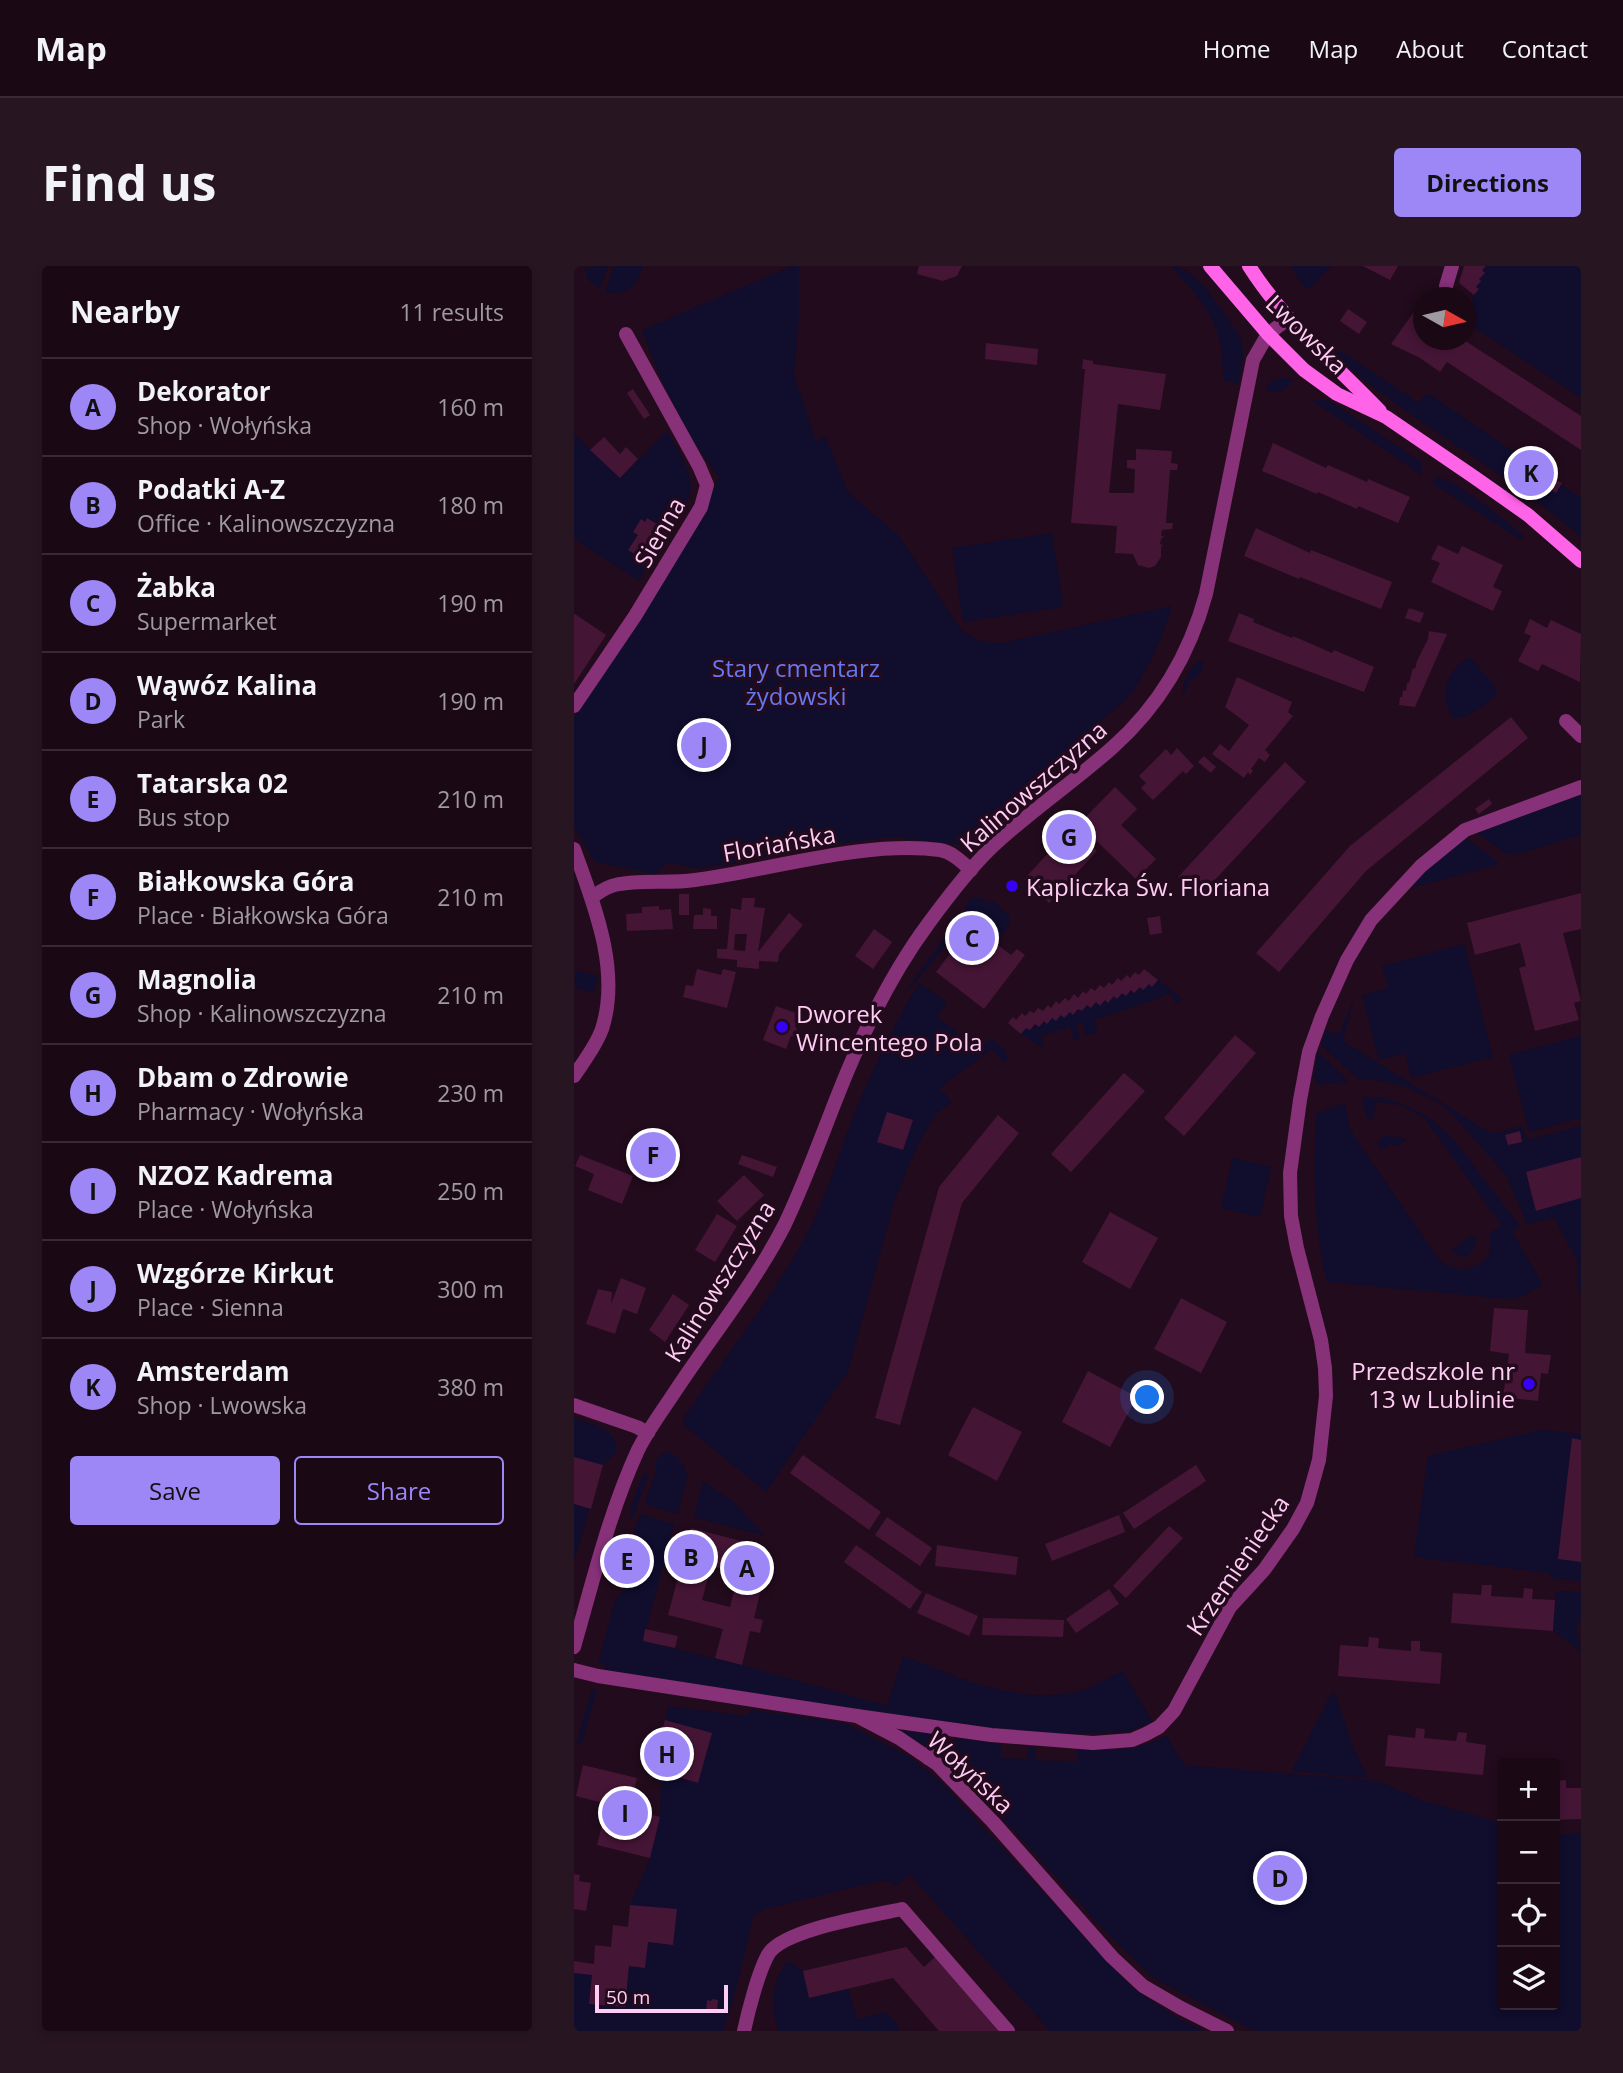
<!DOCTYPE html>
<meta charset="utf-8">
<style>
body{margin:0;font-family:"Open Sans",sans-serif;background:#271622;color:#f1f3f6}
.controls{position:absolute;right:21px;bottom:21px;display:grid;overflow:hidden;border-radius:7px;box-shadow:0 4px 10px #0003}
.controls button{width:63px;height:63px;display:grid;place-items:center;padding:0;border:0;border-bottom:2px solid #382934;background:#1a0815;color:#f1f3f6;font:35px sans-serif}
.compass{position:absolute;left:839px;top:21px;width:63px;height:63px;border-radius:50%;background:#1a0815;box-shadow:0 4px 10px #0003;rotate:98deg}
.scale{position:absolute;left:21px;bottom:18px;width:133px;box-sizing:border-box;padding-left:7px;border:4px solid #ffccf3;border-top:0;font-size:19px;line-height:24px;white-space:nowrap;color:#ffccf3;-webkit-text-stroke:5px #220b1c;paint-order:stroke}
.you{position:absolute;left:574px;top:1132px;width:24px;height:24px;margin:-18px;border:5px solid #fff;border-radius:50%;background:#1a73e8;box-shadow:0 0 0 10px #1a73e833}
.badge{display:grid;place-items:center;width:46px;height:46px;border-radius:50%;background:#9d86f6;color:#111;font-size:23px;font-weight:700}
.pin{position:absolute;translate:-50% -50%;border:4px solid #fff;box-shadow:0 2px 7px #0006}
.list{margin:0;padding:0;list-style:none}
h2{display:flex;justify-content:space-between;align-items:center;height:91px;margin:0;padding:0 28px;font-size:30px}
h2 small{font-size:23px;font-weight:400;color:#9f9aa0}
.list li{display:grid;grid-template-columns:46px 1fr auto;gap:21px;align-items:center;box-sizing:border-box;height:98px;padding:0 28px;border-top:2px solid #382934}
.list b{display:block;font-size:26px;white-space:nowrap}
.list p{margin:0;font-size:23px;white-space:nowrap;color:#9f9aa0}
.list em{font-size:23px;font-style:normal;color:#9f9aa0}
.actions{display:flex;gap:14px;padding:21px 28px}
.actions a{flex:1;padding:16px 0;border:2px solid #9d86f6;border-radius:7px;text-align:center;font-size:24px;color:#9d86f6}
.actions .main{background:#9d86f6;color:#111}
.icon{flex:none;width:38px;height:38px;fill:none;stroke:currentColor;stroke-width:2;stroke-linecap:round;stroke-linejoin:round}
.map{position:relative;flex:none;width:1007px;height:1765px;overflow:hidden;border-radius:7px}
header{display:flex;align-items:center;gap:42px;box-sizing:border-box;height:98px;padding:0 35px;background:#1a0815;border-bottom:2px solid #382934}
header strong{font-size:33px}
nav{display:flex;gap:38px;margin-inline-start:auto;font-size:24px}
.intro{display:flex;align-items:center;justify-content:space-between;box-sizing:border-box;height:168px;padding:0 42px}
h1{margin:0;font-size:49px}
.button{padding:18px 32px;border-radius:7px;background:#9d86f6;color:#111;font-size:24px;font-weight:700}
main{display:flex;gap:42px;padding:0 42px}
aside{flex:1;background:#1a0815;border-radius:7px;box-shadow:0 4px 10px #0003}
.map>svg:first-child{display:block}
</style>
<header>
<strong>Map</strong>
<nav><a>Home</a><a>Map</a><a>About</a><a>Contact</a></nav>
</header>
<div class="intro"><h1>Find us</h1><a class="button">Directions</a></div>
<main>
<aside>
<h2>Nearby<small>11 results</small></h2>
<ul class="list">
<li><span class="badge">A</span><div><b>Dekorator</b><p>Shop · Wołyńska</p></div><em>160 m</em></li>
<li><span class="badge">B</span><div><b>Podatki A-Z</b><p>Office · Kalinowszczyzna</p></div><em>180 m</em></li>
<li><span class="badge">C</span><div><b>Żabka</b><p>Supermarket</p></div><em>190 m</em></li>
<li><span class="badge">D</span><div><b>Wąwóz Kalina</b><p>Park</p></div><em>190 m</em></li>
<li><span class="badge">E</span><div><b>Tatarska 02</b><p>Bus stop</p></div><em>210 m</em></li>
<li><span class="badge">F</span><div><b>Białkowska Góra</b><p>Place · Białkowska Góra</p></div><em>210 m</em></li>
<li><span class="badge">G</span><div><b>Magnolia</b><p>Shop · Kalinowszczyzna</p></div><em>210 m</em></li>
<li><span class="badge">H</span><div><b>Dbam o Zdrowie</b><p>Pharmacy · Wołyńska</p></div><em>230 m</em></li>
<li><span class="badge">I</span><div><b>NZOZ Kadrema</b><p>Place · Wołyńska</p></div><em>250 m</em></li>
<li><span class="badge">J</span><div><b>Wzgórze Kirkut</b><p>Place · Sienna</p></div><em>300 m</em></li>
<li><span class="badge">K</span><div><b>Amsterdam</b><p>Shop · Lwowska</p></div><em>380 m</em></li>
</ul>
<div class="actions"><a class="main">Save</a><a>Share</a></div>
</aside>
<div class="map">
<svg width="1007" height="1765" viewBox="0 0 1007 1765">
<rect width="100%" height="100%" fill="#220b1c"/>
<g fill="#100d2d">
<path d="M35 0 25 23 14 13 10 1Z"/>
<path d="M40 0H69C64 21 52 30 31 26Z"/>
<path d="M218 0H225V53L220 109 242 175 251 170 274 226 326 271 387 364 406 375 427 377 598 340C588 374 575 401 556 430L386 579 318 571 229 582 165 597 122 602 94 597 81 608 21 596 0 561V453L6 439 129 246 145 210C109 167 88 117 68 64Z"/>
<path d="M597 0C624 0 650 49 665 69 673 84 667 103 664 118L650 115C648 102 649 88 646 75 639 45 617 23 597 0Z"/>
<path d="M717 0H757L735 23 728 18Z"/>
<path d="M912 0H1007V132L892 56 900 29 905 23 902 21 907 15 905 13Z"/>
<path d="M767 85 845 137 850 130 857 129 1007 232V271C929 203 836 156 759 88Z"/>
<path d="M707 112 719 113C711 125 705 129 690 124L698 115Z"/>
<path d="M738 134H750L759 137 847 196V209Z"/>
<path d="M93 165C103 183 115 199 117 220 118 237 76 297 65 315L0 273V168L46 212Z"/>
<path d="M862 211C880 212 933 256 950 270L947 274 858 217Z"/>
<path d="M478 267 489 341 389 356 378 282Z"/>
<path d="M896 391 920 419 923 427C916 438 894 451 880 453 863 430 872 404 896 391Z"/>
<path d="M628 394 629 401 623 411 617 413 609 429C607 417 617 399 628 394Z"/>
<path d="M1007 529V569L941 589 931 587 901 566Z"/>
<path d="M890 570 924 596 923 599 828 624Z"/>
<path d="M398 632H407L415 637 418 634 435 650 436 658 426 672 392 645 391 640Z"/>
<path d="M376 663 382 667 335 724 334 722Z"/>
<path d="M890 678 919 791 837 812 831 787 805 794 788 729 814 722 808 700Z"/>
<path d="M3 705 24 710 20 727 2 722 3 717 0 716Z"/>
<path d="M584 714 609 733 602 738 596 727 577 735 520 754 524 766 512 770 509 757 502 759 506 773 500 774 496 761 467 770 470 783 447 768 452 762 456 764 461 758 470 755 473 758 478 752 496 746 499 748 504 743 508 745 513 739 517 742 522 736 526 739 531 734 535 736 540 730 543 733 548 727 552 730 557 724 560 727 566 721 569 724 575 718Z"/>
<path d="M345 717 373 736 363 750 405 784 417 772 431 784 434 792 430 797 418 783 365 822 378 836 362 848 344 878 321 933 274 1105 192 1226 111 1160 109 1153C151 1091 199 1031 234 966 253 929 264 889 279 851 298 805 319 759 345 717Z"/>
<path d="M780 732 769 775 918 868 948 860 953 874 1007 860V1029L1003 1018 1004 996 980 952 953 958 932 909 880 850 866 838 833 821 802 814H785L747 779 751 764 765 769Z"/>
<path d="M1007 770V852L955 866 935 789Z"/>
<path d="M744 786 776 816 743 819 740 810Z"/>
<path d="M803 831C858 843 878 868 909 912 921 928 934 944 946 960L938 965 969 1019 945 1032 935 1033 753 1016C739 958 739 907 742 848L771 837 774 857 780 870 866 995C887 1008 896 1005 915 990L916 968 927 959 852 854 827 839 802 836 798 854 792 851 788 832Z"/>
<path d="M810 869 833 873 823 881 818 877 807 884 803 877Z"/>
<path d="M658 892 697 901 686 951 647 942Z"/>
<path d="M898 969 902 974C901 982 897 987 891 991L885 990 877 984Z"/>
<path d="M0 1152C19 1159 42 1161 43 1185L29 1199 0 1295Z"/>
<path d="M967 1164 1007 1168V1315L981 1313 974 1307 840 1291 854 1190Z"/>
<path d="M90 1186C104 1187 109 1198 114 1210L103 1248 70 1238 82 1205V1194Z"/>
<path d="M71 1206 74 1211 57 1256C54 1240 64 1221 71 1206Z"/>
<path d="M129 1215 160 1236 191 1270 120 1251Z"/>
<path d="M66 1248 100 1258 69 1375 168 1399 313 1440 329 1390C383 1410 445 1441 505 1425 520 1421 535 1411 549 1405L579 1456 553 1466 477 1468 313 1449 31 1404 32 1399 26 1397 25 1394 41 1334 50 1323 63 1275 60 1264Z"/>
<path d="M982 1325 1007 1326V1354L1002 1359 1007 1386 979 1365Z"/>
<path d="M18 1423 23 1425 7 1479 2 1478Z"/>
<path d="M758 1426 761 1427 778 1478 793 1510 791 1512 718 1505Z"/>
<path d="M94 1440 171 1450 178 1444 271 1457 336 1491 367 1516 557 1721 603 1752 630 1765H476L336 1609 322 1620 311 1614 195 1642 180 1649 160 1731 149 1765H0V1707L18 1709 16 1738 50 1741 55 1700 71 1701 74 1676 98 1679 102 1643 56 1639 76 1592 86 1551 87 1506 124 1517 138 1468 91 1454Z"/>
<path d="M327 1465 360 1468 352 1481Z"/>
<path d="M593 1470 610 1499 804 1515 847 1534 928 1557V1739H981V1569L1007 1567V1765H680L580 1712 533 1667 432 1556 370 1494 369 1487 373 1476 386 1473 427 1478V1492L453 1493 454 1481H462L461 1494 503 1496 504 1484C538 1485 562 1485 593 1470Z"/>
<path d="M213 1695 229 1705 235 1732 274 1723 283 1753 312 1746 325 1760 324 1765H204C197 1736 196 1721 213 1695Z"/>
</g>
<g fill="#451536" fill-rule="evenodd">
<path d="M345 0H388L383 10 369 15 343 8Z"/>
<path d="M789 0H824L816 14Z"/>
<path d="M890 0H912L908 4 911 7 905 13 907 15 902 21 905 23 900 29 885 17Z"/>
<path d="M774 43 793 56 785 68 766 55Z"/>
<path d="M842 43 850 47V74H890L1007 150V184L873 96 866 106 846 92 817 78Z"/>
<path d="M412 77 464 83 463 99 411 93Z"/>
<path d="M509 93 519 95V98L592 108 586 144 544 138 535 227H560L561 203 553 202V194H562V183L598 185 597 197 604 198 603 204H596L592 257H599L598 263 588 264 587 270H590L587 273 586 278 589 279 587 281V291L581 300 575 302 564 299 559 288 541 287 543 260 497 257 511 103H508Z"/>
<path d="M59 123 76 149 70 153 53 127Z"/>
<path d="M30 171 46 188 52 181 64 193 46 212 16 184Z"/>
<path d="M699 177 752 202 754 199 793 216 794 213 836 231 824 257 784 240 783 243 744 226 743 228 688 205Z"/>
<path d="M954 199 965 206 959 216 948 209Z"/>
<path d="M976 211 988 217 982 227 971 220Z"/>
<path d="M73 252 94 265 74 297 54 284 64 269 59 266 67 253 71 256Z"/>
<path d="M682 262 736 287 737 284 818 316 807 343 726 311 725 313 670 290Z"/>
<path d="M864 279 884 288 888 280 929 299 919 321 928 325 919 345 857 316 866 297 857 293Z"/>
<path d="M835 342 850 347 846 357 831 352Z"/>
<path d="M665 347 680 353 679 356 718 372 719 370 758 387 760 384 800 401 790 426 654 375Z"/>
<path d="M1 348 32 369 0 418V349Z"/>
<path d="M956 353 973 362 977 354 1007 368 1006 416 968 398 964 405 944 395 957 370 950 367Z"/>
<path d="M855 365 873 368 841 441 825 439 826 431H828L829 424 832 425 833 417H835L839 402 841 403 843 395 854 373Z"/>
<path d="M663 411 718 436 714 446 719 450 691 484 696 489 691 496 685 492 677 503 679 505 676 509 674 506 670 512 638 488 646 478 655 485 675 459 651 441Z"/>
<path d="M937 451 954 472 792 605 705 706 682 687 776 580Z"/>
<path d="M603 482 620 500 612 508 609 505 579 534 567 522 572 517 565 510 592 483 597 489Z"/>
<path d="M630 490 642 501 637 507 624 496Z"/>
<path d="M711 496 732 516 625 631 604 611Z"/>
<path d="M541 521 563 543 547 559 582 593 562 613 505 558Z"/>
<path d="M915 533 918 538 905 548 901 543Z"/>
<path d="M498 562 523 585 475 637 450 613Z"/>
<path d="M1007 627V663L989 667 1007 735 1000 737 1005 754 961 765 945 702 952 700 946 677 901 689 893 657Z"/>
<rect x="105" y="628" width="10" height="21"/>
<path d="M168 632H181L180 641 191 642 184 686 215 647 229 659 205 688 204 696 185 695V703L163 701V694L143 692V683H153L157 642 167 644ZM161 668H173L171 685 160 684Z"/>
<path d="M85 640V644L97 643 99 663 53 665 52 648 68 647V641Z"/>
<path d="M129 642 137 643V650H143V663H119L120 649H129Z"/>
<path d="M586 650 588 667 576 669 573 652Z"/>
<path d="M398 659 437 689 443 683 451 689 410 743 362 706Z"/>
<path d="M300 663 318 676 299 703 281 690Z"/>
<path d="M123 703 147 709 149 703 162 706 153 742 109 731 112 719 119 720Z"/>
<path d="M570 703 584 714 578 721 575 718 569 724 566 721 560 727 557 724 552 730 548 727 543 733 540 730 534 737 531 734 526 740 522 736 517 742 513 739 508 745 504 743 499 749 496 746 490 752 487 749 482 755 478 752 473 758 470 755 465 761 461 758 456 764 452 762 447 768 434 757 439 751 442 754 448 747 451 750 456 745 460 747 464 742 469 745 474 739 477 742 482 735 485 738 491 732 495 735 500 728 504 732 509 725 512 728 517 722 521 725 526 719 530 722 535 716 538 719 544 712 547 715 553 709 556 712 561 706 565 709Z"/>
<path d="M202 740 225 748 221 761 223 762 220 771 217 770 212 783 189 774Z"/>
<path d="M661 769 682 787 610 870 590 852Z"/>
<path d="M550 807 571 825 497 906 477 888Z"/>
<path d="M313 846 339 854 329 884 303 876Z"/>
<path d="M424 849 445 867 388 937 326 1159 301 1152 365 921Z"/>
<path d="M946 865 948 876 934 879 931 869Z"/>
<path d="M6 889 59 910 48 938 14 924 20 908 1 900Z"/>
<path d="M168 889 203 901 199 911 164 898Z"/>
<path d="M1007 891V932L962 945 952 906Z"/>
<path d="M170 909 190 929 163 955 143 935Z"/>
<path d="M536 946 584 972 556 1023 508 996Z"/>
<path d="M143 948 163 960 141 996 121 984Z"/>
<path d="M47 1012 72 1022 63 1048 49 1043 41 1068 12 1058 24 1023 38 1026 37 1038Z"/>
<path d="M99 1028 115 1039 91 1076 75 1064Z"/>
<path d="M607 1032 653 1056 627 1107 580 1083Z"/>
<path d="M920 1042 954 1044 951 1087 977 1089 974 1108 967 1107 964 1135 929 1131 935 1088 916 1085Z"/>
<path d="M514 1105 563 1131 536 1181 488 1156Z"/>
<path d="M399 1141 448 1166 423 1215 374 1189Z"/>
<path d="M998 1172 1007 1174V1296L984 1293Z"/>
<path d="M229 1189 307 1246 295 1264 216 1207Z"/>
<path d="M0 1191 29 1199 17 1243 0 1238Z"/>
<path d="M622 1199 632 1215 560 1263 549 1247Z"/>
<path d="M545 1249 551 1266 478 1295 471 1278Z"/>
<path d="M313 1251 358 1282 346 1300 301 1269Z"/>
<path d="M595 1260 609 1272 552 1332 539 1320Z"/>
<path d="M117 1262 190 1281 183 1311 137 1300 128 1334 156 1341 164 1309 189 1315 180 1352 189 1354 186 1367 176 1365 168 1399 141 1392 149 1363 94 1349Z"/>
<path d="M282 1279 348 1326 336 1343 270 1296Z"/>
<path d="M363 1279 444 1291 442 1309 361 1300Z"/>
<path d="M908 1319H918L917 1330 949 1332 950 1322 959 1323 958 1333 981 1334 979 1365 877 1357 879 1327 907 1329Z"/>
<path d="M535 1323 545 1338 502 1367 492 1353Z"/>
<path d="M352 1327 404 1350 395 1370 343 1347Z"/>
<path d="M409 1352 490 1354 489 1371 408 1369Z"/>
<path d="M71 1363 104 1370 101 1382 69 1375Z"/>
<path d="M795 1371 805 1372 804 1382 837 1385V1375H846V1385L868 1387 866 1418 764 1410 766 1379 794 1381Z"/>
<path d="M91 1454 138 1467 124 1517 77 1503Z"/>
<path d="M842 1462 851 1463 850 1472 882 1475 884 1466 893 1467 892 1476 912 1479 909 1509 811 1500 814 1469 841 1472Z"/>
<path d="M9 1499 63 1512 55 1543 86 1551 76 1592 23 1579 33 1538 2 1530Z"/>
<path d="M992 1514V1522H1007V1553L981 1554 983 1515Z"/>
<path d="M0 1608 6 1609 5 1615 17 1617 12 1645 0 1643Z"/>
<path d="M56 1639 103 1643 99 1679 74 1676 71 1702 55 1700 51 1741 15 1738 18 1709 0 1707V1695L20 1698 21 1679 37 1681 39 1659 54 1661Z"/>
<path d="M332 1681 350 1701 361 1691 427 1765H365L319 1712 235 1732 229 1705Z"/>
<path d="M138 1733 144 1734 143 1746H132L133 1734 137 1735Z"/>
</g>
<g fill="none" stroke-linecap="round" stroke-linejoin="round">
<g stroke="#873179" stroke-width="14">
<path d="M872 20 878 0"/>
<path d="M0 440 61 350 127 241 133 219 125 200 52 68"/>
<path d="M992 455 1007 470"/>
<path d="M0 583C20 639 47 704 28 763 22 780 10 795 0 810"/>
<path d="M18 631C26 626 32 621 41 619 67 613 95 618 121 614 197 604 291 574 366 584 378 586 388 596 397 604"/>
<path d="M0 1139 63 1161 74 1167"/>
<path d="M0 1381C19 1315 35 1247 64 1184 75 1162 91 1141 104 1121 140 1067 182 1015 211 958 230 918 245 877 261 836 285 774 314 712 354 658 373 632 394 604 418 581 456 545 500 516 539 481 585 440 616 387 632 328L679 94 694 68 714 53"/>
<path d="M0 1404 24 1410 283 1450 325 1472 363 1498 419 1556 538 1691 569 1720 607 1742 653 1765"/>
<path d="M283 1450 417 1469 519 1477 558 1474 572 1468 585 1461 600 1445 656 1341 690 1304 719 1263 733 1237 745 1194 752 1130 751 1102 747 1074 723 982 717 950 716 907 726 834 735 786 748 750 773 694 797 654 847 600 891 564 1007 521"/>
<path d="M354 1492 370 1463"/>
<path d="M170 1765C174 1746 185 1703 195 1687 212 1663 297 1650 328 1643L434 1765"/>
</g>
<g stroke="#ff63e8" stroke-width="14">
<path d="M636 0 694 68 730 104 763 128 812 151 900 211 954 249 1007 295"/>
<path d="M675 0C712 58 759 96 806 145"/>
</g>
</g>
<g fill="#3700f7" stroke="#220b1c" stroke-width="2.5">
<circle cx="438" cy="620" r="7"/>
<circle cx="208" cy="761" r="7"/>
<circle cx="955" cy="1118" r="7"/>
</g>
<g text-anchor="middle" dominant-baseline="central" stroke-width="7" stroke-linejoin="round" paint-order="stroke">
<g font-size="24" fill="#ffccf3" stroke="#220b1c">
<text transform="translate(733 68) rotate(44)">Lwowska</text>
<text transform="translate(85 266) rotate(-60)">Sienna</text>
<text transform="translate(459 520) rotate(-41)">Kalinowszczyzna</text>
<text transform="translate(205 577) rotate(-10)">Floriańska</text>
<text transform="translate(145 1015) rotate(-58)">Kalinowszczyzna</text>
<text transform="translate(663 1299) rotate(-56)">Krzemieniecka</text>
<text transform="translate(397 1506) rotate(43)">Wołyńska</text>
</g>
<g font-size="24" fill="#6678ef" stroke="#220b1c">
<text x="222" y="401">Stary cmentarz<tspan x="222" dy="28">żydowski</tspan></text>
</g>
<g font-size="24" fill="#ffccf3" stroke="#220b1c" text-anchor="start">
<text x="452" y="620">Kapliczka Św. Floriana</text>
<text x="222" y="747">Dworek<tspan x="222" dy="28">Wincentego Pola</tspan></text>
<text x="941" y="1104" text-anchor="end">Przedszkole nr<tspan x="941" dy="28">13 w Lublinie</tspan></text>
</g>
</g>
</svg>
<div class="controls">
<button>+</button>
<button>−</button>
<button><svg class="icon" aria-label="locate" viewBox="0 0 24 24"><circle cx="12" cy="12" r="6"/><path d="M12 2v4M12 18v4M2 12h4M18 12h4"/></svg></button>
<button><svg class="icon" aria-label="layers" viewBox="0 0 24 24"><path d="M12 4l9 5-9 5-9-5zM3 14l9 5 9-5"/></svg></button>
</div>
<svg class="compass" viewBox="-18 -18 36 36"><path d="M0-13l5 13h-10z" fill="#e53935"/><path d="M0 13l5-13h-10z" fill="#9f9aa0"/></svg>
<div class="scale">50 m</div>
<div class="you"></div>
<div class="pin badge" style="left:173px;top:1302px">A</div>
<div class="pin badge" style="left:117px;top:1291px">B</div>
<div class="pin badge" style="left:398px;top:672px">C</div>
<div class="pin badge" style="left:706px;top:1612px">D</div>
<div class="pin badge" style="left:53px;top:1295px">E</div>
<div class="pin badge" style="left:79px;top:889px">F</div>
<div class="pin badge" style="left:495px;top:571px">G</div>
<div class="pin badge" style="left:93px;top:1488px">H</div>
<div class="pin badge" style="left:51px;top:1547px">I</div>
<div class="pin badge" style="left:130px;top:479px">J</div>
<div class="pin badge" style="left:957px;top:207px">K</div>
</div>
</main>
